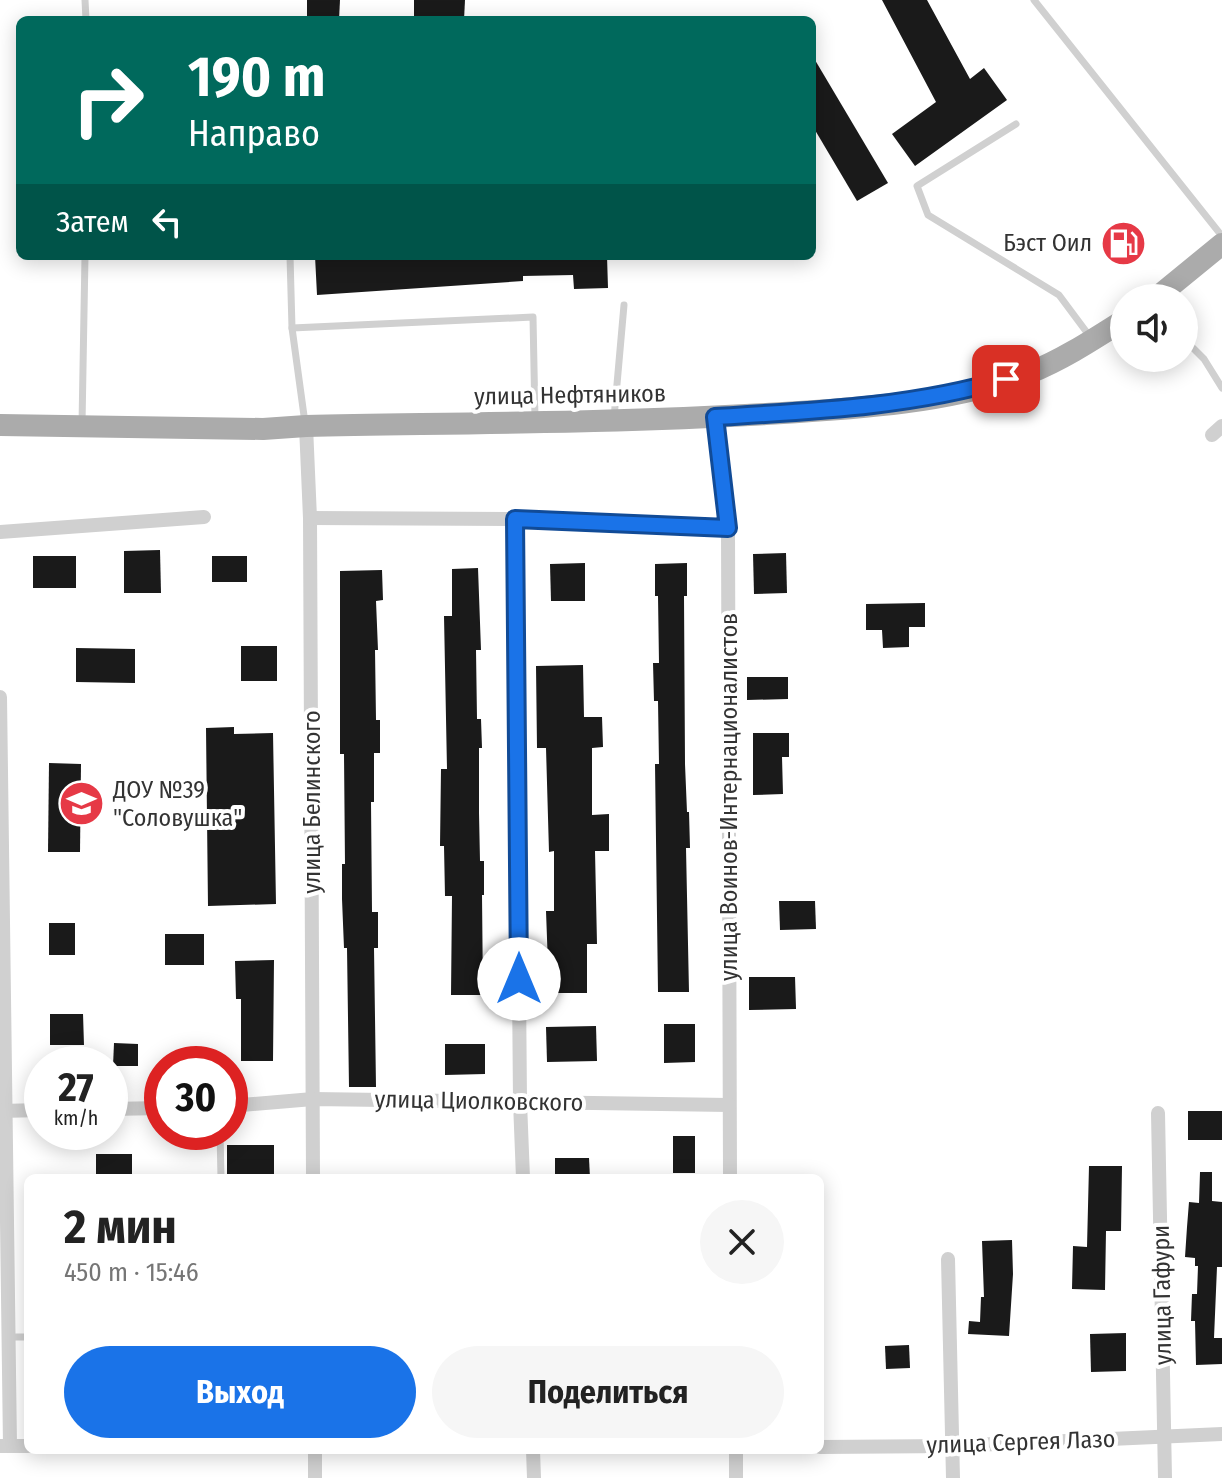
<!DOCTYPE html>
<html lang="ru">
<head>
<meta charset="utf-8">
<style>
  :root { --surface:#fff; --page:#f6f6f6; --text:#222; --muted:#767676; --accent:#1a73e8 }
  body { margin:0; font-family:"Fira Sans Condensed",sans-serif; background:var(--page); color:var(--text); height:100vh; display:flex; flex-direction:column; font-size:30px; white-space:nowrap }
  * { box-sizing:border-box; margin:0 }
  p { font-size:26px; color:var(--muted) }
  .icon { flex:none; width:44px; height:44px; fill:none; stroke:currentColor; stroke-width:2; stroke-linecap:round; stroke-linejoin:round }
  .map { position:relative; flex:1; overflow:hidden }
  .drawer { position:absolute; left:24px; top:1174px; width:800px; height:280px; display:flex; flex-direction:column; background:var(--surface); border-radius:12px; box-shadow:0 4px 20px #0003 }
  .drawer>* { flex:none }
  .banner { position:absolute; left:16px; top:16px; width:800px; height:244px; border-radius:12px; box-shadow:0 4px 20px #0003; background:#00695c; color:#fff; overflow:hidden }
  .controls { position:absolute; left:1110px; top:284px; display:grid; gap:16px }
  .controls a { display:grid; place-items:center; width:88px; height:88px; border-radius:50%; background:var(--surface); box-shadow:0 4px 20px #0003; font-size:40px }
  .speed { position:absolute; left:24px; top:1046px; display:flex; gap:16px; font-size:40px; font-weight:700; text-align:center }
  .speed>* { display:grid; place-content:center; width:104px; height:104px; border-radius:50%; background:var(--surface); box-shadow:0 4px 20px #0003; line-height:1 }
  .speed small { font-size:20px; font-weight:400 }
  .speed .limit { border:12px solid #d22; background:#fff; color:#111 }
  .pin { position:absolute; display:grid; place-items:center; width:68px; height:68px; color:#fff; margin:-34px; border-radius:16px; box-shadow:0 4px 12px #0006 }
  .me { position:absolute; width:88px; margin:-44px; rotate:0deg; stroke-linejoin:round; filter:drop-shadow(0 0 6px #0008) }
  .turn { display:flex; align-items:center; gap:28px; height:168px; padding:0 40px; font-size:36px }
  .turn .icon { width:104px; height:104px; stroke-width:2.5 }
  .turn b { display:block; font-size:56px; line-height:68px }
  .then { display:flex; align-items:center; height:76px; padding:0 40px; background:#0003; gap:16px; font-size:30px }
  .round { display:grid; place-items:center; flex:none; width:84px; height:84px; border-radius:42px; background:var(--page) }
  .summary { display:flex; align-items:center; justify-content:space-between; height:136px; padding:0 40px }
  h1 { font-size:48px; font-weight:700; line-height:60px }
  .button { display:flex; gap:16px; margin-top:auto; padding:16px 40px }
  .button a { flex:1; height:92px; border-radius:48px; background:var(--accent); color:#fff; font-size:32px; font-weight:700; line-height:92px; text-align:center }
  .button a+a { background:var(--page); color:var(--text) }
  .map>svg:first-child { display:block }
  .building { fill:#1a1a1a }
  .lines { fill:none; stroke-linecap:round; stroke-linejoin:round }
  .lane { stroke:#d0d0d0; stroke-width:7 }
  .street { stroke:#d0d0d0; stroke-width:14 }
  .primary { stroke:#ababab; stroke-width:22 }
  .route-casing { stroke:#114b97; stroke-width:20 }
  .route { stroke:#1a73e8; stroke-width:14 }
  .labels { text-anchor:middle; stroke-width:8; stroke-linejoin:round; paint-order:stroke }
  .poi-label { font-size:24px; fill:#333; stroke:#fff; text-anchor:end }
  .street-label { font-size:24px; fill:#333; stroke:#fff }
</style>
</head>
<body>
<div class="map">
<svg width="1222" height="1478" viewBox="0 0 1222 1478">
  <rect width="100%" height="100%" fill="#fff"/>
  <g class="building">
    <path d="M307,0h33l-1,20h-32z"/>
    <path d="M414,0h51l-1,20h-50z"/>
    <path d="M882,0h45l43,79 14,-11 23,32 -92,66 -23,-32 44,-32z"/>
    <path d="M812,55l76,128 -31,18 -45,-76z"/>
    <path d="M315,256h292l1,32 -34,1 -1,-14 -50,1v5l-206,14z"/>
    <path d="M160,550l1,43h-37v-42z"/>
    <path d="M786,553l1,40 -33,1 -1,-40z"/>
    <rect x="33" y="556" width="43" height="32"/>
    <rect x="212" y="556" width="35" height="26"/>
    <path d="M585,563v38h-34l-1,-37z"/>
    <path d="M687,563v33h-3l1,168 2,48h2l1,36h-4l3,144h-31l-3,-228h4l-1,-63h-4l-1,-38h6l-1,-67h-3v-32z"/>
    <path d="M478,568l3,82h-5l1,69h4l1,29h-3v65l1,48h4v34h-2l1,100h-32l1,-99h-7l-1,-50h-4l1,-77h6l-3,-153h8v-47z"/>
    <path d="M382,570l1,30 -7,1 2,49h-3l1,70h4v33h-6v49h-3l1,110h6v36h-4l2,139h-27l-2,-139h-3l-2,-49v-35h3l-1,-110h-4v-183z"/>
    <path d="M925,603v24h-16v20l-26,1 -1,-18h-16v-26z"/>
    <rect x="241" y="646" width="36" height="35"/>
    <path d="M76,648l59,1v34l-59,-1z"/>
    <path d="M583,665l1,52h18l1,30 -11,1v67l17,-1v37h-14l2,93h-10v49h-38l-3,-82h8v-60l-5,1 -3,-104h-9l-1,-82z"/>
    <path d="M747,677h41v22l-41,1z"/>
    <path d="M234,727v7l39,-1 3,171 -68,2 -2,-178z"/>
    <path d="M753,733h36v24h-7l1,37 -30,1z"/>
    <path d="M49,763l32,1 -1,88h-32z"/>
    <path d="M779,901h36l1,28 -36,1z"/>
    <rect x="49" y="923" width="26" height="32"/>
    <rect x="165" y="934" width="39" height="31"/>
    <path d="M274,960l-1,101h-32v-62h-5l-1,-38z"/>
    <path d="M749,977h46l1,32 -47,1z"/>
    <path d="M50,1014h33l1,31h-34z"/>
    <path d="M664,1024h31v38l-31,1z"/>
    <path d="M596,1026l1,35 -50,1 -1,-35z"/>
    <path d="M114,1043l24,1v22h-25z"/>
    <path d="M445,1044h40v30l-40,1z"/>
    <rect x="1188" y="1111" width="34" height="29"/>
    <rect x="673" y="1136" width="22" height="37"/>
    <rect x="227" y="1145" width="47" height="33"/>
    <rect x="96" y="1154" width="36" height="24"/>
    <path d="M555,1158h34l1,20h-35z"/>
    <path d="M1089,1166h33l-1,65h-15l-1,59 -33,-1 1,-43 14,1z"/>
    <path d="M1200,1172h12v29l10,1v65h-5l-3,71h8v26l-26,1 -1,-44h-4l1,-27h5l1,-28h-3v-8l-10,-1 2,-30 2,-25 10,1z"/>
    <path d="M1012,1240l1,34 -4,62 -41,-2 1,-13 11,1 1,-25h3l-2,-56z"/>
    <path d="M1126,1333v38l-35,1 -1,-38z"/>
    <path d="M909,1345l1,23 -24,1 -1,-23z"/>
  </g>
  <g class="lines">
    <g class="lane">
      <path d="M85,0l1,20"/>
      <path d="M1034,0l188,236"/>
      <path d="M1016,124l-99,62 11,29 131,80 32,43"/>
      <path d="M290,256l2,72 13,95"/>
      <path d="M292,328l241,-11 2,101"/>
      <path d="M1184,339l20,20 18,29"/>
      <path d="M614,418l10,-113"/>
      <path d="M82,424l3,-168"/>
      <path d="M220,1132l1,46"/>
      <path d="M8,1337h20"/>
    </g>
    <g class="street">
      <path d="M715,417l13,111 2,650"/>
      <path d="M306,426l4,92 3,660"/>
      <path d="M1212,435l10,-9"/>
      <path d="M310,518l205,1 213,9"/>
      <path d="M515,519l5,583 3,76"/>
      <path d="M0,532l204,-15"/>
      <path d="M0,697l10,749"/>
      <path d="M230,1106l83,-7 416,6"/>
      <path d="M110,1109l52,-1"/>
      <path d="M0,1111l42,-1"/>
      <path d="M1158,1113l7,365"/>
      <path d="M948,1259l5,219"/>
      <path d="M0,1446h28"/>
      <path d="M820,1447l133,-1 269,-12"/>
      <path d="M315,1450v28"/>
      <path d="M533,1450l1,28"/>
      <path d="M736,1450v28"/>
    </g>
    <g class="primary">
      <path d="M1156,298l66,-54"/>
      <path d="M0,425l263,4 43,-3c153,-3 307,-3 460,-12 84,-5 184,-10 263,-41 33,-13 65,-34 95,-53"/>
    </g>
  </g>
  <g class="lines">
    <defs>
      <path id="route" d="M519,979l-4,-460 213,9 -13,-111c98,-6 196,-10 291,-38"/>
    </defs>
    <use href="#route" class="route-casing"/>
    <use href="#route" class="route"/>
  </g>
  <defs>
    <symbol id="fuel-disc" viewBox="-11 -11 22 22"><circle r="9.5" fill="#e63946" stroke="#fff"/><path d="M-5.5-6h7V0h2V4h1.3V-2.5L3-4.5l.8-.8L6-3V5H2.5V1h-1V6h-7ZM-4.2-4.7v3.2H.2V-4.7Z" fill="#fff"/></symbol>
    <symbol id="school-disc" viewBox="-11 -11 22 22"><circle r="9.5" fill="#e63946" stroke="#fff"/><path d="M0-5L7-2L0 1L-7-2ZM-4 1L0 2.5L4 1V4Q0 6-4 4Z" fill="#fff"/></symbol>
  </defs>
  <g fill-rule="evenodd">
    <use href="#fuel-disc" x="1098" y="218" width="51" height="51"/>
    <use href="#school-disc" x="56" y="778" width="51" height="51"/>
  </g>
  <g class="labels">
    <g class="poi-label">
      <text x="1092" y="251">Бэст Оил</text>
      <text x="113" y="798" text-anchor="start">ДОУ №39<tspan x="113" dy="28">"Соловушка"</tspan></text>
    </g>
    <g class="street-label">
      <text transform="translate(570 395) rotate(-1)" y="8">улица Нефтяников</text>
      <text transform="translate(729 797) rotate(-90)" y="8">улица Воинов-Интернационалистов</text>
      <text transform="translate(312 802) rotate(-90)" y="8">улица Белинского</text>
      <text transform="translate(479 1101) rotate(1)" y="8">улица Циолковского</text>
      <text transform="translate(1162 1295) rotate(-91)" y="8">улица Гафури</text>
      <text transform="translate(1021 1442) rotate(-2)" y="8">улица Сергея Лазо</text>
    </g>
  </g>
</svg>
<div class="controls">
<a><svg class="icon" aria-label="sound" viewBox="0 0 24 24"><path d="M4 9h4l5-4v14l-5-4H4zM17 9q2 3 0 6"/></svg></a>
</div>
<div class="speed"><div>27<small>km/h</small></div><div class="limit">30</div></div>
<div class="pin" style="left:1006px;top:379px;background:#d93025"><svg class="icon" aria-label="arrive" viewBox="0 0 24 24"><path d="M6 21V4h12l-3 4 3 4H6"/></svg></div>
<svg class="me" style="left:519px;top:979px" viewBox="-20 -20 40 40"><circle r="19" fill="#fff"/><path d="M0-13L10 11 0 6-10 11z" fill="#1a73e8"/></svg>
<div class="banner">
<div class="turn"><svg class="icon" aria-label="right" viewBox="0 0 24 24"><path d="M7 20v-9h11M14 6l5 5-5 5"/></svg><div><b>190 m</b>Направо</div></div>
<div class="then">Затем<svg class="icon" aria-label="left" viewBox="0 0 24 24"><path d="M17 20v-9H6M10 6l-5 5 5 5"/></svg></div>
</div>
<section class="drawer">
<div class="summary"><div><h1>2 мин</h1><p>450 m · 15:46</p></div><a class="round"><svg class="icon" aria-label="close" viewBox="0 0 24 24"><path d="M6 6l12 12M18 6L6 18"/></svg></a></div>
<div class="button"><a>Выход</a><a>Поделиться</a></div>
</section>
</div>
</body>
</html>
